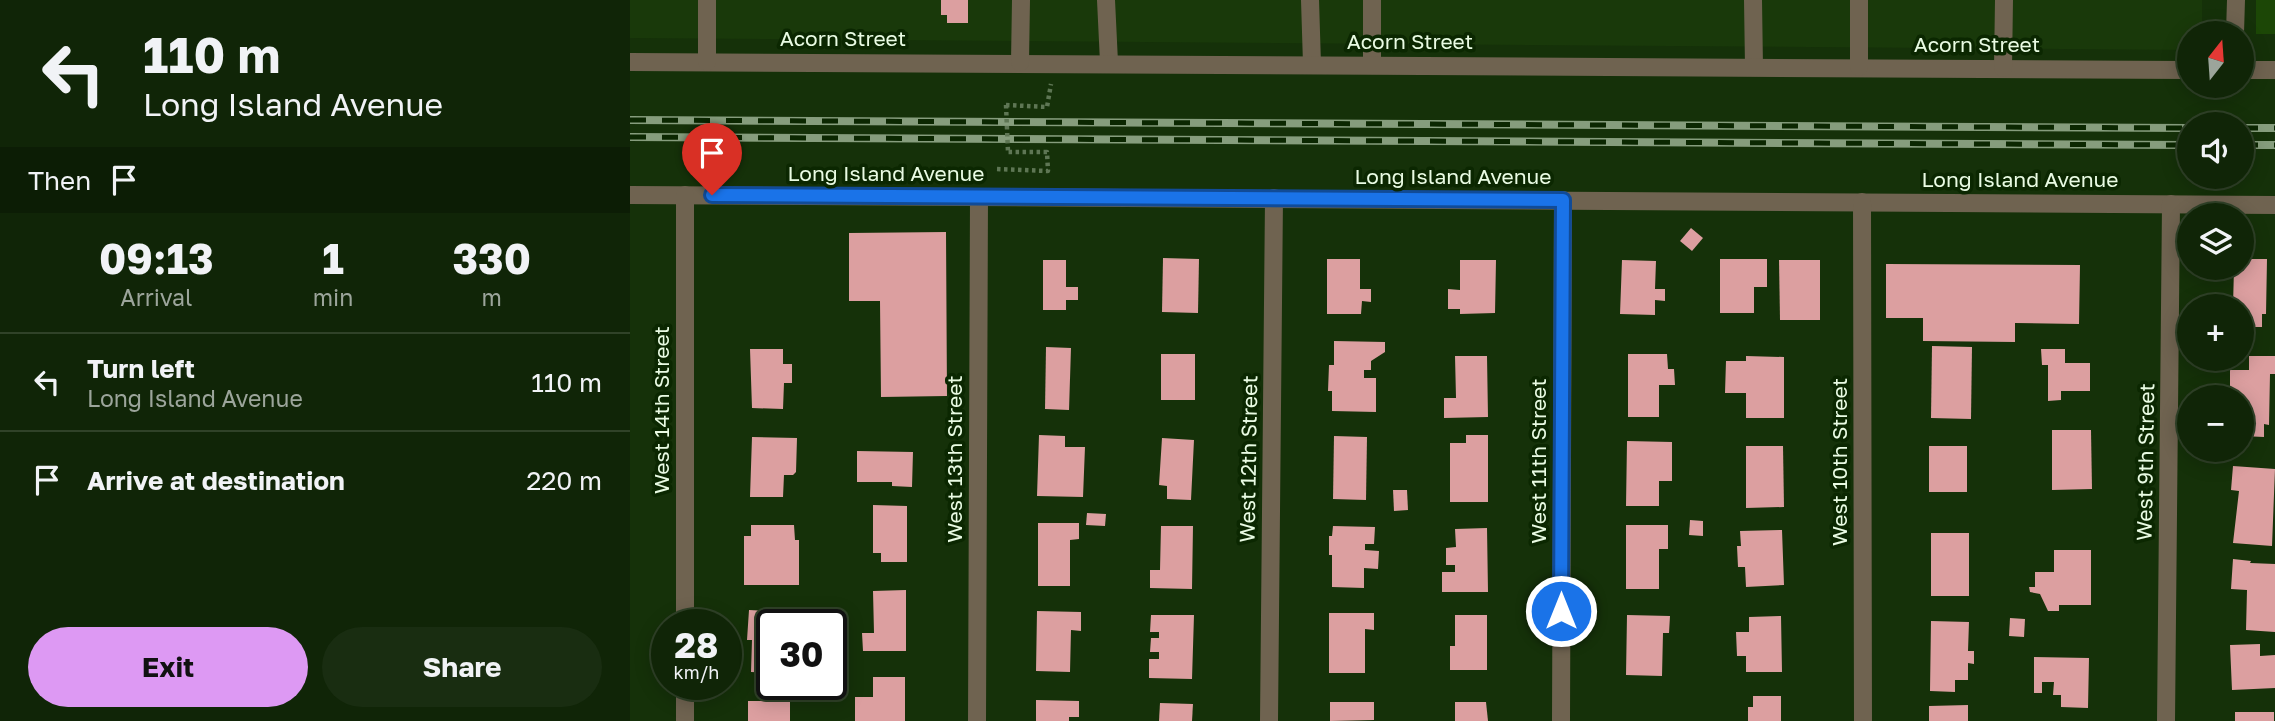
<!DOCTYPE html>
<html lang="en">
<head>
<meta charset="utf-8">
<style>
  :root { --surface:#102507; --page:#192d11; --text:#f1f3f6; --muted:#9ca59b; --line:#304228; --accent:#dd99f3 }
  body { margin:0; font-family:"Golos Text",sans-serif; background:var(--page); color:var(--text); height:100vh; display:flex; flex-direction:column; font-size:26px; white-space:nowrap }
  * { box-sizing:border-box; margin:0 }
  p { font-size:23px; color:var(--muted) }
  .icon { flex:none; width:38px; height:38px; fill:none; stroke:currentColor; stroke-width:2; stroke-linecap:round; stroke-linejoin:round }
  .map { position:relative; flex:1; overflow:hidden }
  .drawer { display:flex; flex-direction:column; background:var(--surface); width:630px }
  .drawer>* { flex:none }
  .guide { background:#102507; color:var(--text); overflow:hidden }
  .needle { width:46px; rotate:17deg }
  .controls { position:absolute; left:1547px; top:21px; display:grid; gap:14px }
  .controls a { display:grid; place-items:center; width:77px; height:77px; border-radius:50%; background:var(--surface); box-shadow:0 4px 18px #0003,0 0 0 2px var(--line); font-size:35px }
  .speed { position:absolute; left:21px; top:609px; display:flex; gap:14px; font-size:35px; font-weight:700; text-align:center }
  .speed>* { display:grid; place-content:center; width:91px; height:91px; border-radius:50%; background:var(--surface); box-shadow:0 4px 18px #0003,0 0 0 2px var(--line); line-height:1 }
  .speed small { font-size:18px; font-weight:400 }
  .speed .limit { border:4px solid #111; border-radius:10px; background:#fff; color:#111 }
  .pin { position:absolute; display:grid; place-items:center; width:60px; height:60px; color:#fff; margin:-72px -30px; border-radius:50% 50% 50% 0; rotate:-45deg; box-shadow:0 0 7px #0007 }
  .pin .icon { rotate:45deg }
  .me { position:absolute; width:77px; margin:-38px; rotate:0deg; stroke-linejoin:round; filter:drop-shadow(0 0 5px #0008) }
  .turn { display:flex; align-items:center; gap:24px; height:147px; padding:0 28px; font-size:32px }
  .turn .icon { width:91px; height:91px; stroke-width:2.5 }
  .turn b { display:block; font-size:49px; line-height:60px }
  .then { display:flex; align-items:center; height:66px; padding:0 28px; background:#0003; gap:14px; font-size:26px }
  .eta { display:flex; justify-content:space-evenly; align-items:center; height:119px; text-align:center }
  .eta b { font-size:42px; font-weight:700; line-height:49px }
  .primary-button { display:flex; gap:14px; margin-top:auto; padding:14px 28px }
  .primary-button a { flex:1; height:80px; border-radius:42px; background:var(--accent); color:#111; font-size:28px; font-weight:700; line-height:80px; text-align:center }
  .primary-button a+a { background:var(--page); color:var(--text) }
  ul { padding:0; list-style:none }
  li { display:flex; align-items:center; gap:21px; height:98px; padding:0 28px; border-top:2px solid var(--line) }
  li div { flex:1 }
  li b { display:block; font-size:26px }
  li em { font-style:normal }
  main { display:flex; flex:1; min-height:0 }
  .map>svg:first-child { display:block }
  .built { fill:#19390a }
  .green { fill:#1c4706 }
  .building { fill:#dc9fa0 }
  .lines { fill:none; stroke-linecap:round; stroke-linejoin:round }
  .path { stroke:#5e7654; stroke-width:4.5; stroke-dasharray:3.5 3.5; stroke-linecap:butt }
  .minor { stroke:#6f6350; stroke-width:18 }
  .rail-casing { stroke:#869d7d; stroke-width:8 }
  .rail { stroke:#0b2701; stroke-width:5; stroke-dasharray:16; stroke-linecap:butt }
  .path-bridge { stroke:#5e7654; stroke-width:4.5; stroke-dasharray:3.5 3.5; stroke-linecap:butt }
  .route-casing { stroke:#114b97; stroke-width:18 }
  .route { stroke:#1a73e8; stroke-width:12 }
  .labels { text-anchor:middle; stroke-width:7; stroke-linejoin:round; paint-order:stroke }
  .street-label { font-size:21px; fill:#e9fbe3; stroke:#0b2701 }
</style>
</head>
<body>
<main>
<section class="drawer">
<div class="guide">
<div class="turn"><svg class="icon" aria-label="left" viewBox="0 0 24 24"><path d="M17 20v-9H6M10 6l-5 5 5 5"/></svg><div><b>110 m</b>Long Island Avenue</div></div>
<div class="then">Then<svg class="icon" aria-label="arrive" viewBox="0 0 24 24"><path d="M6 21V4h12l-3 4 3 4H6"/></svg></div>
</div>
<div class="eta">
<div><b>09:13</b><p>Arrival</p></div>
<div><b>1</b><p>min</p></div>
<div><b>330</b><p>m</p></div>
</div>
<ul>
<li><svg class="icon" aria-label="left" viewBox="0 0 24 24"><path d="M17 20v-9H6M10 6l-5 5 5 5"/></svg><div><b>Turn left</b><p>Long Island Avenue</p></div><em>110 m</em></li>
<li><svg class="icon" aria-label="arrive" viewBox="0 0 24 24"><path d="M6 21V4h12l-3 4 3 4H6"/></svg><div><b>Arrive at destination</b></div><em>220 m</em></li>
</ul>
<div class="primary-button"><a>Exit</a><a>Share</a></div>
</section>
<div class="map">
<svg width="1645" height="721" viewBox="0 0 1645 721">
  <rect width="100%" height="100%" fill="#153109"/>
  <path class="built" d="M0,0h1572v33h-13v17l-1559,-12z"/>
  <rect class="green" x="1626" y="0" width="19" height="34"/>
  <g class="building">
    <path d="M311,0h27v23h-21v-8h-6z"/>
    <path d="M1061,228l12,10 -11,13 -12,-10z"/>
    <path d="M316,232l1,164 -66,1 -1,-96h-31v-68z"/>
    <path d="M533,258l36,1 -1,54 -36,-1z"/>
    <path d="M697,259h33v30h11v13l-9,-1 -1,13h-34z"/>
    <path d="M1090,259h47v28h-13v26h-34z"/>
    <path d="M1612,259h25l-1,55h-4v13h-20v-21h-9l1,-38h8z"/>
    <path d="M413,260h23v27h12v13h-12v10h-23z"/>
    <path d="M830,260h36l-1,53 -35,1v-5h-12v-20l12,1z"/>
    <path d="M992,260l34,1 -1,28h10v12l-10,-1v15l-35,-1z"/>
    <path d="M1149,260h41v60h-40z"/>
    <path d="M1256,264l194,1 -1,59 -64,-1v19l-92,-1v-23h-37z"/>
    <path d="M704,341l51,1v10l-14,9v9h-7v8h12v34l-44,-1v-20h-4l1,-26h5z"/>
    <path d="M1302,346l40,1 -1,72 -40,-1z"/>
    <path d="M416,347l25,1 -2,62 -24,-1z"/>
    <path d="M120,349h33v15h9v19h-8l-1,26 -31,-1z"/>
    <path d="M1411,349h24v14h25v28h-29v9l-13,1v-36h-6z"/>
    <rect x="531" y="354" width="34" height="46"/>
    <path d="M998,354h39l1,15h6l1,16h-16v32h-31z"/>
    <path d="M825,356h32l1,61 -44,1v-20h12z"/>
    <path d="M1116,356l38,1v61h-38v-25h-21l1,-32h20z"/>
    <path d="M1619,356h26v18h-5l-1,51 -5,-1v13l-22,-1v-39h-12v-27h19z"/>
    <path d="M1422,430h39l1,59 -40,1z"/>
    <path d="M409,435l26,1v11h20l-2,50 -46,-1z"/>
    <path d="M836,435h22v67h-38v-59h16z"/>
    <path d="M704,436l33,1 -1,63 -33,-1z"/>
    <path d="M122,437l45,1 -1,34 -3,3h-9l-1,22h-33z"/>
    <path d="M532,438l32,2 -3,60 -24,-1v-13l-8,-1z"/>
    <path d="M997,441l45,1v39h-13v25h-33z"/>
    <path d="M1116,446h37l1,61 -38,1z"/>
    <rect x="1299" y="446" width="38" height="46"/>
    <path d="M227,451l56,1 -1,35 -20,-1v-4h-35z"/>
    <path d="M1603,466l42,3 -3,77 -39,-3 6,-52 -8,-1z"/>
    <path d="M763,490h14l1,20 -14,1z"/>
    <path d="M243,505l34,1v56h-26v-9h-8z"/>
    <path d="M457,513l19,1 -1,12 -19,-1z"/>
    <path d="M1060,520l13,1v15l-14,-1z"/>
    <path d="M408,523h41v16l-9,1v46h-32z"/>
    <path d="M121,525h43l1,15h4v45h-55v-49h7z"/>
    <path d="M996,525h42v24h-9v40h-33z"/>
    <path d="M531,526h32l-1,63 -42,-1v-18h10z"/>
    <path d="M703,526l42,1 -1,17h-9v6l14,1 -1,18 -14,-1v20l-32,-1v-32h-3v-19h3z"/>
    <path d="M857,528l1,64h-46v-20h13v-7h-9v-17l10,-1 -1,-18z"/>
    <path d="M1152,530l2,55 -38,2 -1,-20h-7l-1,-21h4l-1,-15z"/>
    <rect x="1301" y="533" width="38" height="63"/>
    <path d="M1424,550h37v55h-32v6h-11l-8,-17 -10,-2 -1,-5h6v-15h19z"/>
    <path d="M1603,559l18,2 -1,2 25,1v68l-29,-2 1,-40 -16,-1z"/>
    <path d="M276,590v61h-43l-1,-18h12l-1,-42z"/>
    <path d="M119,610l43,2 -1,13h-19v48l-21,-1 1,-32h-5z"/>
    <path d="M407,611l44,1v19l-10,-1 -1,42 -34,-1z"/>
    <path d="M699,613h45v17l-9,-1v44h-36z"/>
    <path d="M521,615h43l-2,64 -43,-1v-19h10v-7h-9l1,-14h8v-6h-9z"/>
    <path d="M825,615h32v55h-37v-24h5z"/>
    <path d="M997,615l43,1 -1,17h-6l-1,43 -36,-1z"/>
    <path d="M1151,616l1,56h-36v-16h-9l-1,-24h13v-15z"/>
    <path d="M1380,618l15,1 -1,18 -15,-1z"/>
    <path d="M1301,621l38,1 -1,29h6v13l-6,-1v17h-13v12l-25,-1z"/>
    <path d="M1630,644v12l15,-1v33l-43,2 -2,-45z"/>
    <path d="M1404,657l55,1 -1,50 -27,-1v-12h-8l1,-13h-12v11h-8z"/>
    <path d="M243,677h32v44h-50v-24h18z"/>
    <path d="M1123,696h28v25h-33v-14h5z"/>
    <path d="M406,700l43,1v16h-10v4h-33z"/>
    <rect x="118" y="701" width="42" height="20"/>
    <path d="M700,702h44v18l-44,1z"/>
    <path d="M825,702h31l2,19h-33z"/>
    <path d="M530,703l33,1 -1,17h-33z"/>
    <path d="M1338,705v16h-39v-15z"/>
    <rect x="1605" y="712" width="39" height="9"/>
  </g>
  <g class="lines">
    <g class="path">
      <path d="M376,105l41,2 4,-23"/>
      <path d="M367,169l51,2 -1,-19h-39"/>
    </g>
    <g class="minor">
      <path d="M476,0l3,62"/>
      <path d="M680,0l2,64"/>
      <path d="M742,0v64"/>
      <path d="M1123,0l1,67"/>
      <path d="M1605,33l1,-33"/>
      <path d="M0,62l1559,8"/>
      <path d="M77,62v-62"/>
      <path d="M390,62l1,-62"/>
      <path d="M1229,67v-67"/>
      <path d="M1373,68l1,-68"/>
      <path d="M1612,70h33"/>
      <path d="M0,195l1645,10"/>
      <path d="M1232,202l1,519"/>
      <path d="M55,625v-430"/>
      <path d="M55,721v-37"/>
      <path d="M347,721l2,-524"/>
      <path d="M639,721l5,-523"/>
      <path d="M931,721l2,-521"/>
      <path d="M1536,721l5,-517"/>
    </g>
    <defs>
      <g id="rail">
        <path d="M0,120l1559,8"/>
        <path d="M1612,128h33"/>
        <path d="M0,137l1559,8"/>
        <path d="M1612,145h33"/>
      </g>
    </defs>
    <use href="#rail" class="rail-casing"/>
    <use href="#rail" class="rail"/>
    <path class="path-bridge" d="M376,105l2,47"/>
  </g>
  <g class="lines">
    <defs>
      <path id="route" d="M82,195l851,5 -2,411"/>
    </defs>
    <use href="#route" class="route-casing"/>
    <use href="#route" class="route"/>
  </g>
  <g class="labels">
    <g class="street-label">
      <text x="213" y="46">Acorn Street</text>
      <text x="780" y="49">Acorn Street</text>
      <text x="1347" y="52">Acorn Street</text>
      <text x="256" y="181">Long Island Avenue</text>
      <text x="823" y="184">Long Island Avenue</text>
      <text x="1390" y="187">Long Island Avenue</text>
      <text transform="translate(32 410) rotate(-90)" y="7">West 14th Street</text>
      <text transform="translate(325 459) rotate(-90)" y="7">West 13th Street</text>
      <text transform="translate(619 459) rotate(-89)" y="7">West 12th Street</text>
      <text transform="translate(909 461) rotate(-90)" y="7">West 11th Street</text>
      <text transform="translate(1210 462) rotate(-90)" y="7">West 10th Street</text>
      <text transform="translate(1516 462) rotate(-89)" y="7">West 9th Street</text>
    </g>
  </g>
</svg>
<div class="controls">
<a><svg class="needle" viewBox="-14 -14 28 28"><path d="M0-13l5 13h-10z" fill="#e53935"/><path d="M0 13l5-13h-10z" fill="#9ca59b"/></svg></a>
<a><svg class="icon" aria-label="sound" viewBox="0 0 24 24"><path d="M4 9h4l5-4v14l-5-4H4zM17 9q2 3 0 6"/></svg></a>
<a><svg class="icon" aria-label="layers" viewBox="0 0 24 24"><path d="M12 4l9 5-9 5-9-5zM3 14l9 5 9-5"/></svg></a>
<a>+</a>
<a>−</a>
</div>
<div class="speed"><div>28<small>km/h</small></div><div class="limit">30</div></div>
<div class="pin" style="left:82px;top:195px;background:#d93025"><svg class="icon" aria-label="arrive" viewBox="0 0 24 24"><path d="M6 21V4h12l-3 4 3 4H6"/></svg></div>
<svg class="me" style="left:931px;top:611px" viewBox="-20 -20 40 40"><circle r="17" fill="#1a73e8" stroke="#fff" stroke-width="3"/><path d="M0-11L8 9 0 5-8 9z" fill="#fff"/></svg>
</div>
</main>
</body>
</html>
